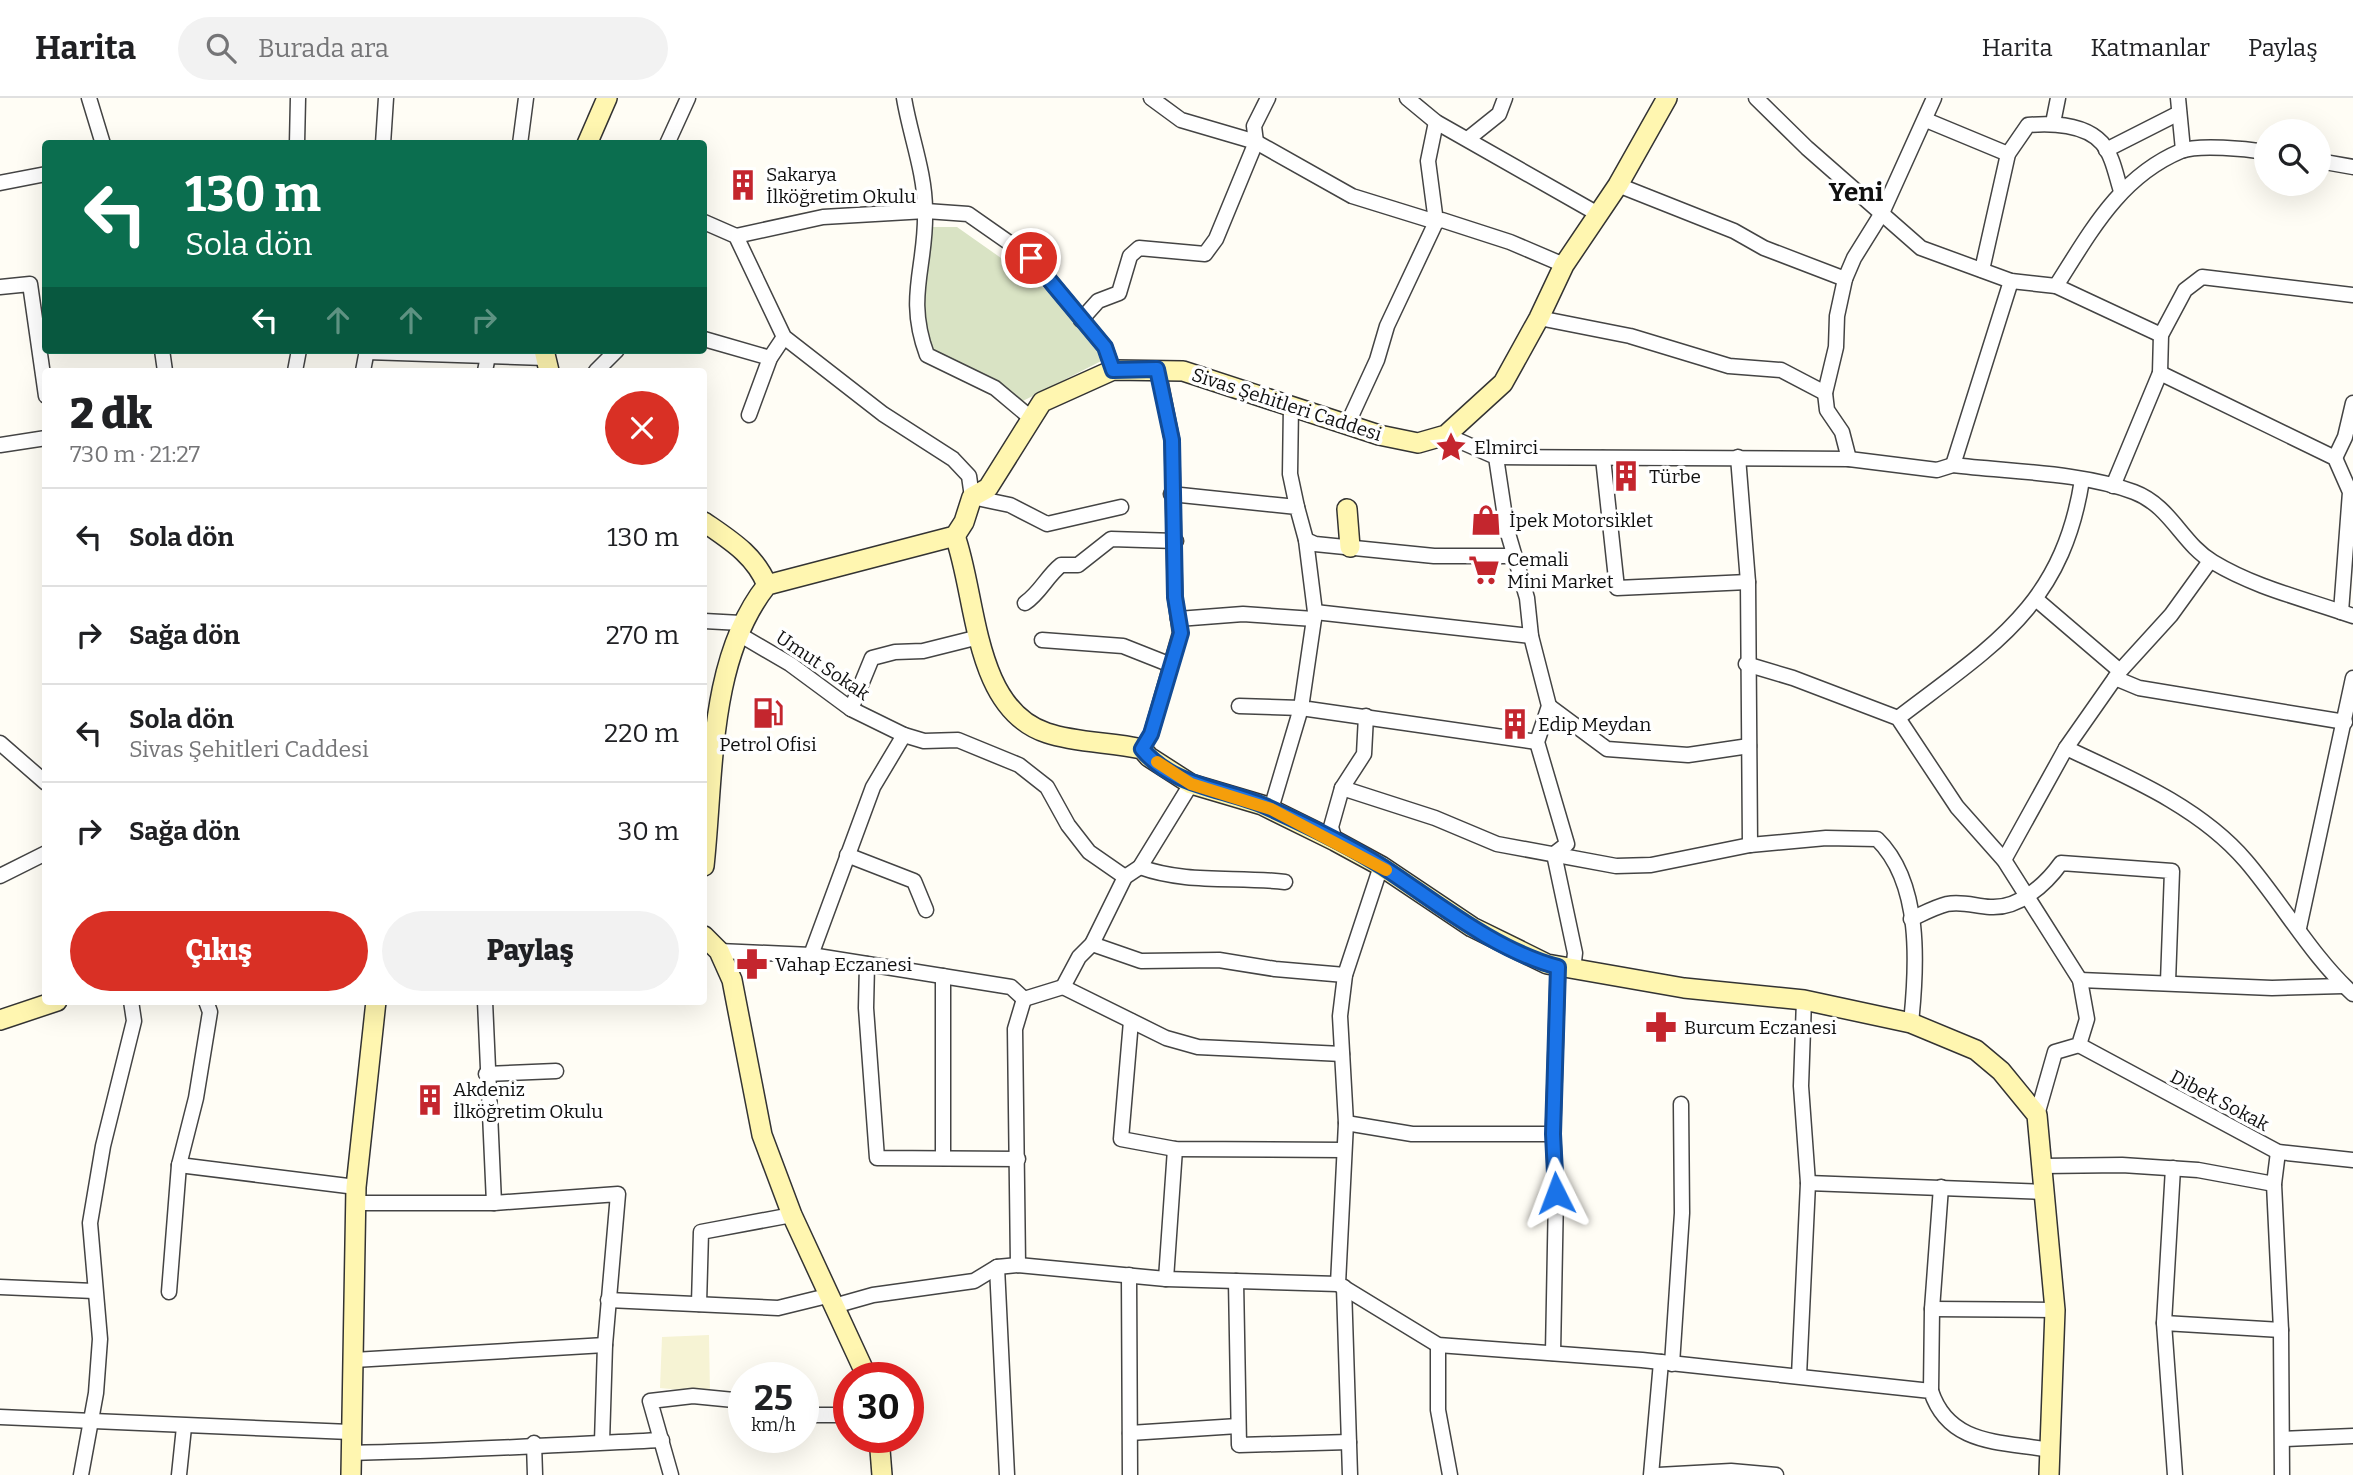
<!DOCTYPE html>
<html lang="tr">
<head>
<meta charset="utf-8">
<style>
  :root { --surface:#fff; --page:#f2f2f2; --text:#202124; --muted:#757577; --line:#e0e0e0; --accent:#d93025 }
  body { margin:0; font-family:Bitter,serif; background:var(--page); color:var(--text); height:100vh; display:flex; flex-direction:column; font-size:26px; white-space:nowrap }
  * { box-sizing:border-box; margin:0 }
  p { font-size:23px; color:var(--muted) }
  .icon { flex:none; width:38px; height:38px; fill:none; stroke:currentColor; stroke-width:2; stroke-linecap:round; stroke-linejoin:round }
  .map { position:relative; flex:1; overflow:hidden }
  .side { position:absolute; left:42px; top:270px; width:665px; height:637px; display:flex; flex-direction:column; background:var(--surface); border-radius:7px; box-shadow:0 7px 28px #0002 }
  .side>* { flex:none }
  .banner { position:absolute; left:42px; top:42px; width:665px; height:214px; border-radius:7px; box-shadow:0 7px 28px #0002; background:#0b6e4f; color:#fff; overflow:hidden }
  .controls { position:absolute; left:2254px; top:21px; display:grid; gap:14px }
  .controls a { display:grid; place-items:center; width:77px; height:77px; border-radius:50%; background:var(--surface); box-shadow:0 7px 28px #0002; font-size:35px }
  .speed { position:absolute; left:728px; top:1264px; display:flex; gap:14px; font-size:35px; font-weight:700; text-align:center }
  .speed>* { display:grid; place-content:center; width:91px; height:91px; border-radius:50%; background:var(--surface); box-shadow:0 7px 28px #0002; line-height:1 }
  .speed small { font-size:18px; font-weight:400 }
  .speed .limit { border:10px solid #d22; background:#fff; color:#111 }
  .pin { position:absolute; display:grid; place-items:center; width:60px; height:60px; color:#fff; margin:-30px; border:4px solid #fff; border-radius:50%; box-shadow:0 2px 7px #0007 }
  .me { position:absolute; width:77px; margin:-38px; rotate:357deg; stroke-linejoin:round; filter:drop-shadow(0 0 5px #0008) }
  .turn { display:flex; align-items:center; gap:24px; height:147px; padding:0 28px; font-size:32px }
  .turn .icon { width:91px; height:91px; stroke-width:2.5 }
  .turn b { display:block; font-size:49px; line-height:60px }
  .lanes { display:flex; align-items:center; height:66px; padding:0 28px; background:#0003; justify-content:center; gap:35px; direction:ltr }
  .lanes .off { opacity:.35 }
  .round { display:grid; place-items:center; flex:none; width:74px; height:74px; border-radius:37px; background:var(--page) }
  .headline { display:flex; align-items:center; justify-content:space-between; height:119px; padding:0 28px }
  h1 { font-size:42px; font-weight:800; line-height:52px }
  .button { display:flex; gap:14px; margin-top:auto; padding:14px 28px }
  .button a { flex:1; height:80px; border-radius:42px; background:var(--accent); color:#fff; font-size:28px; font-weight:800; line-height:80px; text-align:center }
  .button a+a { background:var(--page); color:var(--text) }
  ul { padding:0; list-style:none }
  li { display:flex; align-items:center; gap:21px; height:98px; padding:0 28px; border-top:2px solid var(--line) }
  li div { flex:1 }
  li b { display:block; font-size:26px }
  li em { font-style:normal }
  header { display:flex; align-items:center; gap:42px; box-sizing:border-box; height:98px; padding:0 35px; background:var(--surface); border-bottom:2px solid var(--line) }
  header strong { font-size:33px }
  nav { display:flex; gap:38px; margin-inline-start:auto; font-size:24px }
  .search { width:490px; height:63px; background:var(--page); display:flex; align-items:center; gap:18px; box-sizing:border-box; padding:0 24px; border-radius:38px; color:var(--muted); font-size:26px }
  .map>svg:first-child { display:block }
  .farmland { fill:#f6f3d4 }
  .cemetery { fill:#d9e3c4 }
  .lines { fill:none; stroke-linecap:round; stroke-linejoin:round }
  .street-casing { stroke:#444; stroke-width:17 }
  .secondary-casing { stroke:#333; stroke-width:22 }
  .street { stroke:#fff; stroke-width:14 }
  .secondary { stroke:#fff6b0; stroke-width:19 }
  .route-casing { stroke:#114b97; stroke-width:18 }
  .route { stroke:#1a73e8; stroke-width:12 }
  .slow { stroke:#f59e0b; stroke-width:12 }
  .labels { text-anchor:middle; stroke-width:7; stroke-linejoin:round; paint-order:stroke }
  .poi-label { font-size:19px; fill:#111; stroke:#fff; text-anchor:start }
  .street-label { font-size:19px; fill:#111; stroke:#fff }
  .district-label { font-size:26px; font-weight:bold; fill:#111; stroke:#fff }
</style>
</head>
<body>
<header>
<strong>Harita</strong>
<div class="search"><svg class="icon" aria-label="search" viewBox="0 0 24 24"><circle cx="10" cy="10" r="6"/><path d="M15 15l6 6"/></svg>Burada ara</div>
<nav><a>Harita</a><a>Katmanlar</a><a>Paylaş</a></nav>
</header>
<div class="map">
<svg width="2353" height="1377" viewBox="0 0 2353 1377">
  <rect width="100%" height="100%" fill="#fffdf5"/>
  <path class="farmland" d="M709,1237l1,58 -50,-5 2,-51z"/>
  <path class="cemetery" d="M926,129h31l88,62 36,31 28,37 -100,51 -19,-23 -56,-34 -7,-13 -4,-29z"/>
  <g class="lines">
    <defs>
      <g id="street">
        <path d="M89,0l14,46"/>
        <path d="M904,0c6,37 21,74 21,112 2,56 -20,86 2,145l68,33 37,31"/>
        <path d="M1151,0l30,22 75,22 96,54 84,26 6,-2 68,22 54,23"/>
        <path d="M1407,0l29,24 162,92"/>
        <path d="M1756,0l51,50 114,100 90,33 45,5 105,49"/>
        <path d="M2178,0l5,52"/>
        <path d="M1926,22l82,34"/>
        <path d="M2053,25l5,-25"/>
        <path d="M1469,40l30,-24 6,-16"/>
        <path d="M297,46l1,-46"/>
        <path d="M383,46l3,-46"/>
        <path d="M520,46l6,-46"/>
        <path d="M667,46l21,-46"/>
        <path d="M2106,52l73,-37"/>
        <path d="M2319,63l34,6"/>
        <path d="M0,85l46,-9"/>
        <path d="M1618,87l116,46 30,17 81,31"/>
        <path d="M704,124l32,14 48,101 99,77 70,45 16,17 3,21 38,8 37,19 74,-17"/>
        <path d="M736,138l87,-19 103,-6 42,3 63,44 74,89 8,23"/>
        <path d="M1982,172l26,-116 20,-29c23,-2 57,-1 74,18 11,13 14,33 19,48"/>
        <path d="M2056,188c34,-53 63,-109 125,-135 18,-7 66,-2 85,1"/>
        <path d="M0,189l30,-3 16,112"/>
        <path d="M1539,220l91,18 99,30 52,4 44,23"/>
        <path d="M1081,222l17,-19 21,-8 11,-37 9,-8 66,6 11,-15 40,-97 -2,-16 14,-28"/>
        <path d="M704,241l66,19"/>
        <path d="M162,252l3,21"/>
        <path d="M367,254l178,6"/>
        <path d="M295,273l4,-21"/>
        <path d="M363,273l4,-21"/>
        <path d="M485,273l3,-15"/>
        <path d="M596,273l21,-21"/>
        <path d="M2160,275l175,85 15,34 -9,120"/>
        <path d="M1291,307l-1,69 7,33"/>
        <path d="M749,317l21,-57 14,-21"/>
        <path d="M1348,325l29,-63 10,-34 49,-104 -8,-61 8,-39"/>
        <path d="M1446,337l50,22 11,73 20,68 4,38 18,70 -12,36 30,102 -13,10 21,99 -2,17"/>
        <path d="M0,347l46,-7"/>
        <path d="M1496,359l353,2 88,11 16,-5c57,7 128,7 181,27 37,14 48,52 79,70 43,26 92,37 140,54"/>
        <path d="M1738,359l10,125 2,263"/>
        <path d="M1603,360l14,130 131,-6"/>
        <path d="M2335,360l10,-21 8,-34"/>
        <path d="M1849,361l-7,-27 -15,-22 -2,-17 11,-46 1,-31 8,-37 9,-21 28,-45 52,-115"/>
        <path d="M1953,367l58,-184"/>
        <path d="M2113,388l47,-113 1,-38 24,-45 17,-13 151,18"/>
        <path d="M1171,396l126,13 9,33 9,72 -14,96 236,34"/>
        <path d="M1306,442l9,4 119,12h79"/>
        <path d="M2037,502l83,71"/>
        <path d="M1025,505c15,-10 22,-27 36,-38h17l33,-26 65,2"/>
        <path d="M1315,514l216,24"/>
        <path d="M1178,521l65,-5 71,5"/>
        <path d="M704,523l37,2"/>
        <path d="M737,535l53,31 61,45 53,26 20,6 34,-1 61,25 28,22 21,38 21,27 36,25"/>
        <path d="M1042,542l81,6 48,19"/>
        <path d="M1746,566l47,14 105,40 59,89 47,53 76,120 7,39 -8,26 -24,7 -18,63"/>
        <path d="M2115,580l24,10 206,34"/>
        <path d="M1239,608l62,2 -30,101"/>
        <path d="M1549,608l58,43 81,6 61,-9"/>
        <path d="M851,611l21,-51 23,-6 28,-1 56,-14"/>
        <path d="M1898,620c94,-72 164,-111 184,-238"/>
        <path d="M0,645l46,40"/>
        <path d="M2066,650c62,29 134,59 180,113 36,42 66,96 107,133"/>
        <path d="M1142,651l9,-15 29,-101 -5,-36 -3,-157 -14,-71"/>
        <path d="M1342,690l93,30 62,26 119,22 35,-1 99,-20 76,-7 51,1c45,44 40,127 34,184"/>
        <path d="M1335,743l-4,-14 11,-39 22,-34 2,-38"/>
        <path d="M847,757l67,26 12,29"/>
        <path d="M2004,762l62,-112 54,-77 51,-56 39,-54"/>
        <path d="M1140,769c46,17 97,9 145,15"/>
        <path d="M0,778l46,-23"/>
        <path d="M1911,821c11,-5 24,-12 36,-15 15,-3 28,2 43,3 29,2 56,-23 71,-44l111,8 -4,111"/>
        <path d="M2299,830l54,-250"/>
        <path d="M1092,846l49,17 78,-1 56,9 70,6"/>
        <path d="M719,853l92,4 200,32 13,12 39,-12 103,51 32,9 144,7"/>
        <path d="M811,857l62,-168 31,-52"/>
        <path d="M867,866l-1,44 11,150 141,1"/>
        <path d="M943,878v180"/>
        <path d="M2080,882l192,8 71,-2"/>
        <path d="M1063,889l16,-30 13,-13 33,-67 15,-10 51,-83"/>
        <path d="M206,903l4,11 -14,86 -17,67 177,22"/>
        <path d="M485,903l9,202"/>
        <path d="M1131,923l-10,118 54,10 169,1"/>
        <path d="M2079,947l199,107 75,8"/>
        <path d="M486,976l70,-3"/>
        <path d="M1346,1025l66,11h141"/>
        <path d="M2278,1054l-4,32 7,146 1,145"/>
        <path d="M2042,1068l80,-1 76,5 76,14"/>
        <path d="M1808,1085l237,9"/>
        <path d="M356,1105h138l124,-9 -13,151 -3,97"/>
        <path d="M1018,1167l-3,-236 9,-30"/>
        <path d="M997,1169l10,208"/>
        <path d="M1129,1177l1,200"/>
        <path d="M1166,1181l9,-130"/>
        <path d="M1236,1183l3,164 110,-3"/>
        <path d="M1338,1186l8,-161 -6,-107 5,-41 36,-109"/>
        <path d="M0,1189l94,4"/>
        <path d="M1344,1189l6,188"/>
        <path d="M169,1194l10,-127"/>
        <path d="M608,1202l170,8 49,-12"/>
        <path d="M699,1206l2,-72 91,-17"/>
        <path d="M834,1208l39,-11 101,-14 23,-14 21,-2 148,14 172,5 100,61 204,15 289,31c18,55 70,50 119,59"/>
        <path d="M1932,1211l123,1"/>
        <path d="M2164,1225l9,-155"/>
        <path d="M1438,1247v65l12,65"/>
        <path d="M1553,1255l3,-160 -3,-59 5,-167"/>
        <path d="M354,1262l251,-15"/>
        <path d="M1672,1266l10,-151 -1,-109"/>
        <path d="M1799,1278l9,-193 -7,-97 3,-86"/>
        <path d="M1931,1293l1,-82 9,-122"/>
        <path d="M803,1317h46"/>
        <path d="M0,1319l350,15"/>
        <path d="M1130,1335l108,-7"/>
        <path d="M2283,1341l70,-3"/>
        <path d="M534,1345l1,32"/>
        <path d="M350,1355c104,-2 208,-8 312,-13"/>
        <path d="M81,1377l15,-82 4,-54 -10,-116 13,-77 31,-125 -3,-20"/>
        <path d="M179,1377l5,-48"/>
        <path d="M671,1377l-21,-74 43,-5 51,5"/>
        <path d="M1651,1377l10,-113"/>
        <path d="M1658,1377l73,-4 45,4"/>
        <path d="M2175,1377l-11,-152 117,7"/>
      </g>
      <g id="secondary">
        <path d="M587,46l20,-46"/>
        <path d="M544,252l5,21"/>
        <path d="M1347,411l3,38"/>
        <path d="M704,424c26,18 51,33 63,63"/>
        <path d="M955,438c22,61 18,173 92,197 30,10 64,9 95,16l7,8 42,27 71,21 73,36 46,25 91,61 75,37 137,24 120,12 107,23 65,27 25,21 36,44 18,195 -6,165"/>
        <path d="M704,768c10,-92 4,-207 63,-281l188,-49 9,-14 8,-25 16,-9 54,-86 71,-32 70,1 196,64 39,8 28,-8 57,-52 36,-65 25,-53 54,-80 49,-87"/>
        <path d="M704,838l15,15 13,29 30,155 30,80 75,162"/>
        <path d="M0,922l57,-19"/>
        <path d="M879,1339l3,38"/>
        <path d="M351,1377l5,-288 20,-186"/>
      </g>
    </defs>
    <use href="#street" class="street-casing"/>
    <use href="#secondary" class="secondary-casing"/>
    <use href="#street" class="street"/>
    <use href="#secondary" class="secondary"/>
  </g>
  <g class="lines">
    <defs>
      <path id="route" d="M1031,160l74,89 8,23 44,-1 15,71 3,157 6,36 -30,101 -9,15c31,38 81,39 123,57 40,18 82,38 118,61 53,35 113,84 175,100l-5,167 3,59"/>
    </defs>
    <use href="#route" class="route-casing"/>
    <use href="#route" class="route"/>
    <path class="slow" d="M1157,664l34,22 80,25 115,61"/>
  </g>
  <defs>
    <symbol id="building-bare" viewBox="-9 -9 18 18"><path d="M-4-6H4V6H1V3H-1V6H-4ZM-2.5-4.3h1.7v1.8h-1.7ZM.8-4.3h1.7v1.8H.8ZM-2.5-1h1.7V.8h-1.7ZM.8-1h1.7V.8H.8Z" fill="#c4262e" stroke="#fff" stroke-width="2.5" paint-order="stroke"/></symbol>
    <symbol id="sight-bare" viewBox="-9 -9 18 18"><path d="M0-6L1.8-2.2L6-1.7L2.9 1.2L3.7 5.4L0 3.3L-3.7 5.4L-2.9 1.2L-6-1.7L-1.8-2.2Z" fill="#c4262e" stroke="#fff" stroke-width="2.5" paint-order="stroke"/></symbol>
    <symbol id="shop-bare" viewBox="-9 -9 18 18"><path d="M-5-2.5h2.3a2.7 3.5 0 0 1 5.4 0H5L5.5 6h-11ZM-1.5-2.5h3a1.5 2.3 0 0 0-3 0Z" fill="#c4262e" stroke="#fff" stroke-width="2.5" paint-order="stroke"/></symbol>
    <symbol id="supermarket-bare" viewBox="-9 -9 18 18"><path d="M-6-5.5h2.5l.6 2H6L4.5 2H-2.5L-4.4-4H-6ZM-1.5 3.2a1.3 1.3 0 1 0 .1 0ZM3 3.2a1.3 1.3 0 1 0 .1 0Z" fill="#c4262e" stroke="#fff" stroke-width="2.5" paint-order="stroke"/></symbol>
    <symbol id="fuel-bare" viewBox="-9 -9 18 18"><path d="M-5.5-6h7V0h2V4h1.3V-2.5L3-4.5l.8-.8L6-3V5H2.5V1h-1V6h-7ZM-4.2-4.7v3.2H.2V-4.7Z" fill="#c4262e" stroke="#fff" stroke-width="2.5" paint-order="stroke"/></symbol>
    <symbol id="pharmacy-bare" viewBox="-9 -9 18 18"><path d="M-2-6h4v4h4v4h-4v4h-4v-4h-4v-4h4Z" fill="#c4262e" stroke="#fff" stroke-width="2.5" paint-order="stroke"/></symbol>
  </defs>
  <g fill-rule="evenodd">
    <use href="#building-bare" x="721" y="65" width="44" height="44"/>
    <use href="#sight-bare" x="1429" y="327" width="44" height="44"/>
    <use href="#building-bare" x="1604" y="356" width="44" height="44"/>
    <use href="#shop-bare" x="1464" y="400" width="44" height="44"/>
    <use href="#supermarket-bare" x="1462" y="450" width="44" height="44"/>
    <use href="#fuel-bare" x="746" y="593" width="44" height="44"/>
    <use href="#building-bare" x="1493" y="604" width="44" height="44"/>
    <use href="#pharmacy-bare" x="730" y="844" width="44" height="44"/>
    <use href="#pharmacy-bare" x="1639" y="907" width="44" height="44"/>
    <use href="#building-bare" x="408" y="980" width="44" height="44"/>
  </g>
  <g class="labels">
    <g class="poi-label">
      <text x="766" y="83">Sakarya<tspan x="766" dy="22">İlköğretim Okulu</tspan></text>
      <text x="1474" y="356">Elmirci</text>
      <text x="1649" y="385">Türbe</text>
      <text x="1509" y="429">İpek Motorsiklet</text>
      <text x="1507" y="468">Cemali<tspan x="1507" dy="22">Mini Market</tspan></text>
      <text x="1538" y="633">Edip Meydan</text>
      <text x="768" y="653" text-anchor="middle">Petrol Ofisi</text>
      <text x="775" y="873">Vahap Eczanesi</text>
      <text x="1684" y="936">Burcum Eczanesi</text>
      <text x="453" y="998">Akdeniz<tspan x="453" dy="22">İlköğretim Okulu</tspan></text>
    </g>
    <g class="street-label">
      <text transform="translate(1287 306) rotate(18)" y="7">Sivas Şehitleri Caddesi</text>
      <text transform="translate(823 567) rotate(34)" y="7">Umut Sokak</text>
      <text transform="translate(2220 1002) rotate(28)" y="7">Dibek Sokak</text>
    </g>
    <g class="district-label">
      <text x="1856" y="103">Yeni</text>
    </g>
  </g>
</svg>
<div class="controls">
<a><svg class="icon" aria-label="search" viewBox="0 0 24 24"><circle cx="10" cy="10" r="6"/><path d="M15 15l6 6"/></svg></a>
</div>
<div class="speed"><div>25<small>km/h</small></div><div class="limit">30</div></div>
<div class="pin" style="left:1031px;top:160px;background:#d93025"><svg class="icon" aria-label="arrive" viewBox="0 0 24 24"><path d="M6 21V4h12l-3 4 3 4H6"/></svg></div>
<svg class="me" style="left:1556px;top:1095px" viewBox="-20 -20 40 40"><path d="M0-17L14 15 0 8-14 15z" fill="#1a73e8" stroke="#fff" stroke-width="4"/></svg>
<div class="banner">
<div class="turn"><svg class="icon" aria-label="left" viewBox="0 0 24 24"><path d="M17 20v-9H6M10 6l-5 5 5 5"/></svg><div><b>130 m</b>Sola dön</div></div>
<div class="lanes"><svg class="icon" aria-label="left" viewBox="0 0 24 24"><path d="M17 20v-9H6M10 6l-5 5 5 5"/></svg><svg class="icon off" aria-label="ahead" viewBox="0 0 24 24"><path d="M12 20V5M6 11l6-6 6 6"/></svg><svg class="icon off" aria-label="ahead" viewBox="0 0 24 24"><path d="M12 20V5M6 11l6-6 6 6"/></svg><svg class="icon off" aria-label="right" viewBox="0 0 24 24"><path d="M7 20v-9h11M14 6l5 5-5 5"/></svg></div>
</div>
<section class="side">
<div class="headline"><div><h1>2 dk</h1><p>730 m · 21:27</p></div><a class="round" style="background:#d93025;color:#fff"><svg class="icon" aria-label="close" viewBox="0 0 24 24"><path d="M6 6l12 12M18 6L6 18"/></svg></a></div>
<ul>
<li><svg class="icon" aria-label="left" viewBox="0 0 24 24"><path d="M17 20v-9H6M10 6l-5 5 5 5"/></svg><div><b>Sola dön</b></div><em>130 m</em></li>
<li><svg class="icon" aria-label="right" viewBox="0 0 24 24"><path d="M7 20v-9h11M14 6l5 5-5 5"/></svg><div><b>Sağa dön</b></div><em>270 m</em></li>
<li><svg class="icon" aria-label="left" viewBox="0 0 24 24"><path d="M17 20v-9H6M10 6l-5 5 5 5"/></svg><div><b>Sola dön</b><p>Sivas Şehitleri Caddesi</p></div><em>220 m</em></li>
<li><svg class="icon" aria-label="right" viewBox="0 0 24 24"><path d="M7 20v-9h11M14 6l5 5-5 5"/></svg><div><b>Sağa dön</b></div><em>30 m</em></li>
</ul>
<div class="button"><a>Çıkış</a><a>Paylaş</a></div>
</section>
</div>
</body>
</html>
